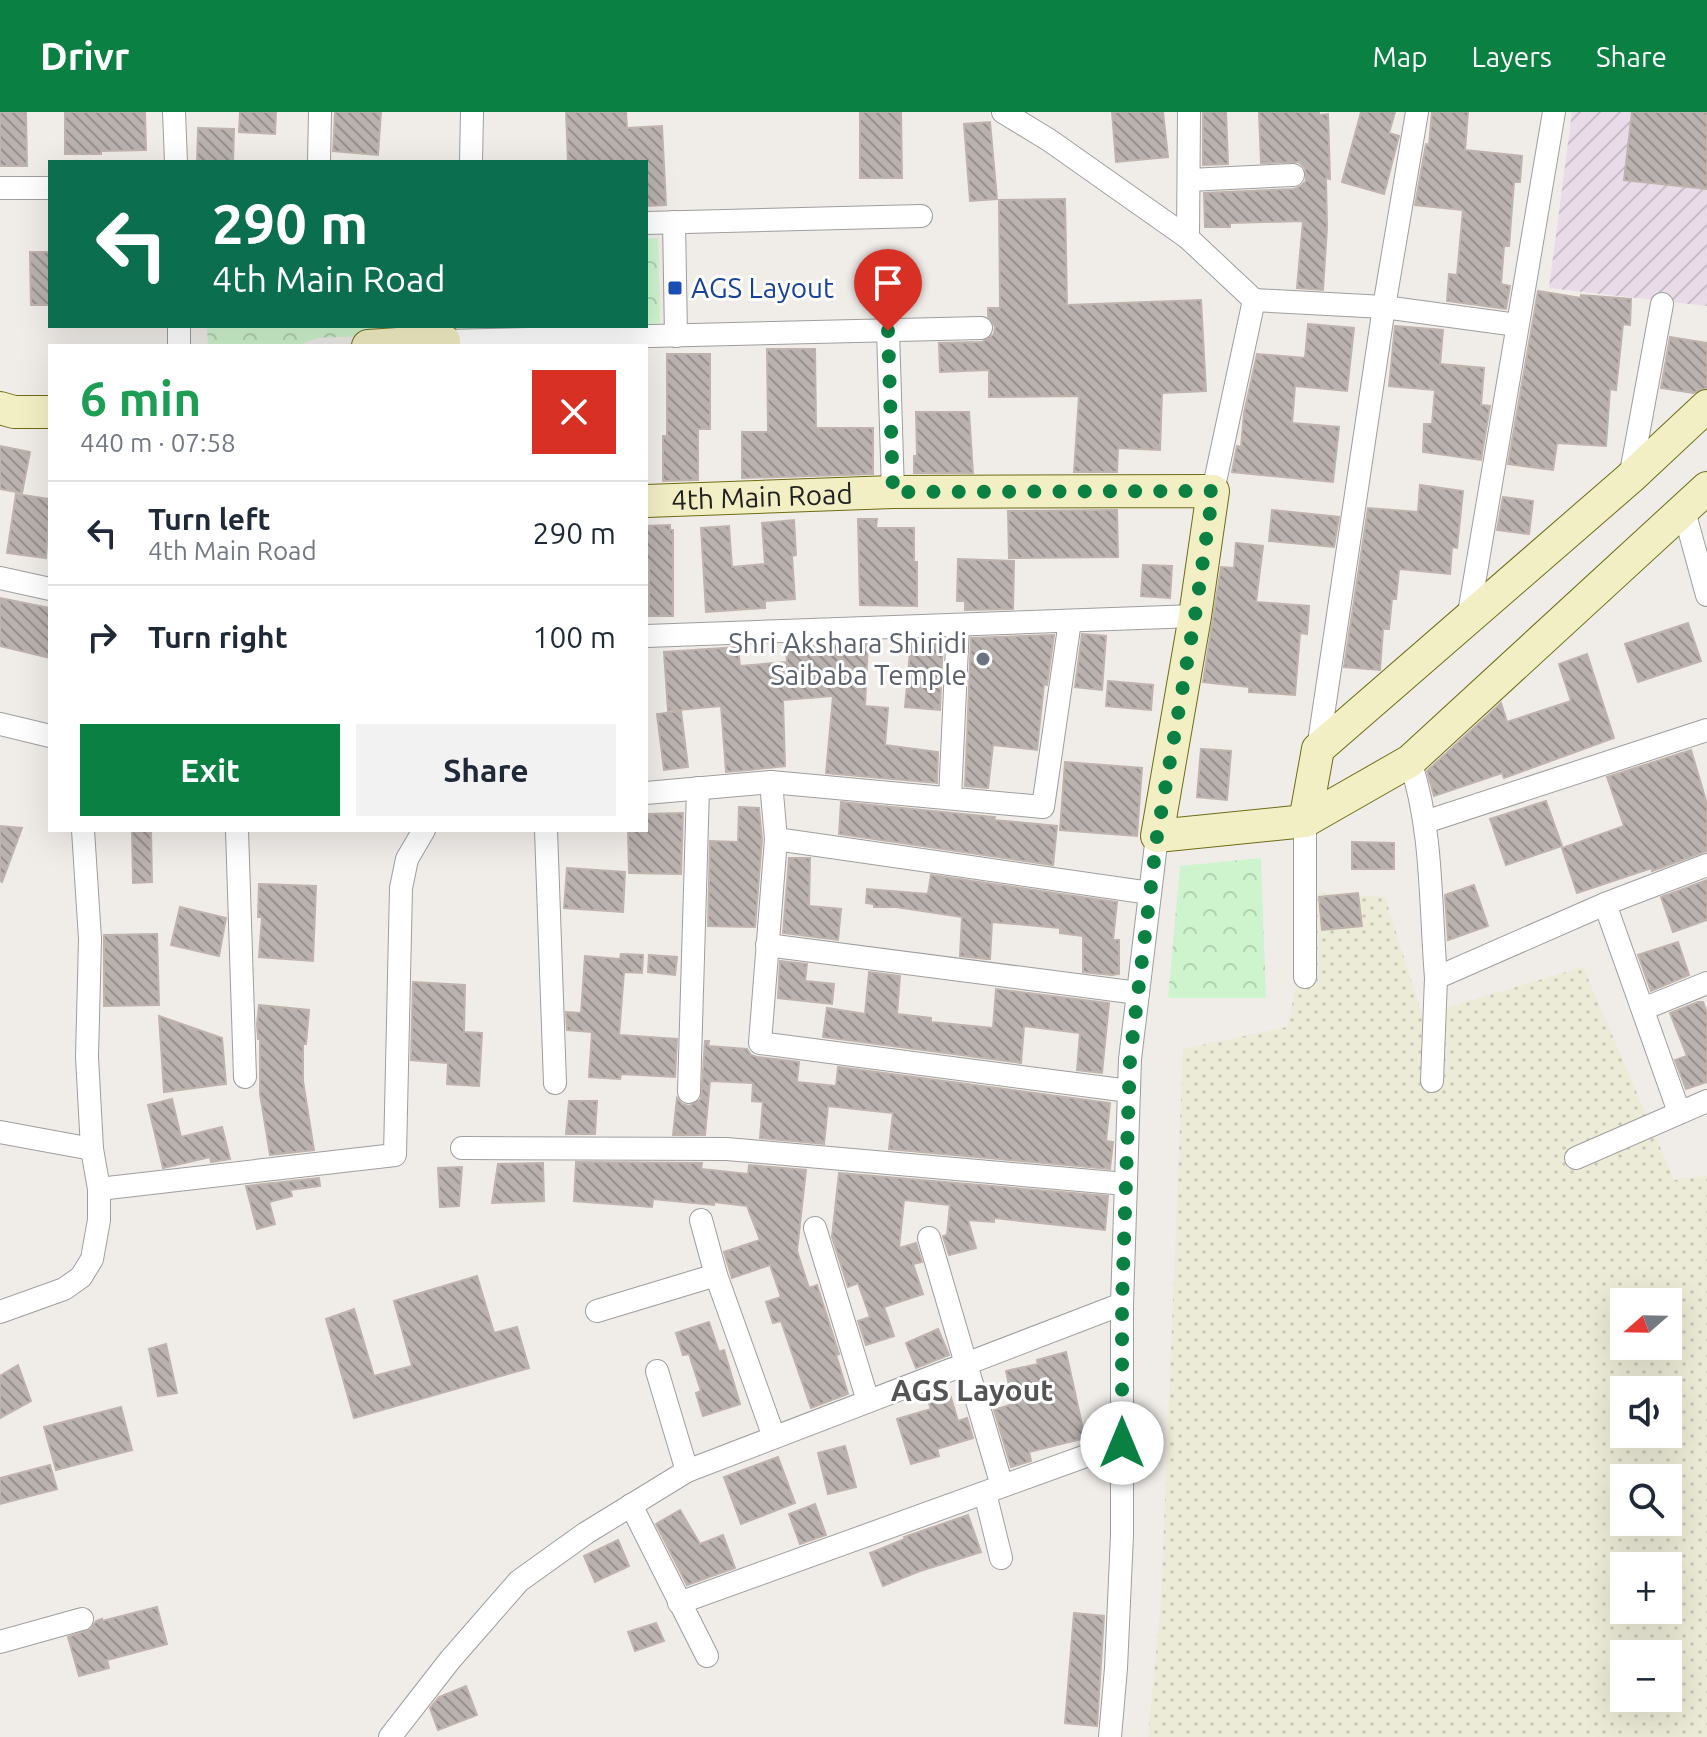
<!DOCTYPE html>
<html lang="en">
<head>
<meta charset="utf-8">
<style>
  :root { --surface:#fff; --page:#f2f2f3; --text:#1f2937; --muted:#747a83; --line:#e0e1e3; --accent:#0b8043 }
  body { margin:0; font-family:Ubuntu,sans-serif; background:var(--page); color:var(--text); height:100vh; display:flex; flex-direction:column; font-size:30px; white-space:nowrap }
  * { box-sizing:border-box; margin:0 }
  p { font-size:26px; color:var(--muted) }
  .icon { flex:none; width:44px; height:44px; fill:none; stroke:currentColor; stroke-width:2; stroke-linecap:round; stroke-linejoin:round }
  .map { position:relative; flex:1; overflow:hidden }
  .panel { position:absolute; left:48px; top:232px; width:600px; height:488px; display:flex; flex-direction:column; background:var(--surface); border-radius:0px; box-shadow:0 8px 32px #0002 }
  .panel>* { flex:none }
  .top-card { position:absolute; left:48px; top:48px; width:600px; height:168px; border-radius:0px; box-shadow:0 8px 32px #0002; background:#0b6e4f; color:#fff; overflow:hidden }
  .needle { width:52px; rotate:250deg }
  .controls { position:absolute; left:1610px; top:1176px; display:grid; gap:16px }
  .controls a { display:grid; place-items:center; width:72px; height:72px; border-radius:0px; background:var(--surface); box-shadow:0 8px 32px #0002; font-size:40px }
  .pin { position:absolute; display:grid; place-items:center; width:68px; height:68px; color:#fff; margin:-82px -34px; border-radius:50% 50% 50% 0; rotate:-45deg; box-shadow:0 0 8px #0007 }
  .pin .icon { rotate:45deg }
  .me { position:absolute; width:88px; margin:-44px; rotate:0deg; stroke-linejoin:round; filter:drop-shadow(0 0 6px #0008) }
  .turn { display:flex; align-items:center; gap:28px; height:168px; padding:0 32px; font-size:36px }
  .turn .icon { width:104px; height:104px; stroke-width:2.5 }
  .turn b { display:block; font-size:56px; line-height:68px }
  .round { display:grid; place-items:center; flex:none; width:84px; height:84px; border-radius:0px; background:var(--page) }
  .overview { display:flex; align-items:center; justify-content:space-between; height:136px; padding:0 32px }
  h1 { font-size:48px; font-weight:700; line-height:60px; color:#1e9e55 }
  .button { display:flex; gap:16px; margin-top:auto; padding:16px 32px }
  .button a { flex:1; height:92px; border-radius:0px; background:var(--accent); color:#fff; font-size:32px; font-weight:700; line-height:92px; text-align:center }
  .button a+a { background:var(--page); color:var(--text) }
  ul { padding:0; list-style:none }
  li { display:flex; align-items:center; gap:24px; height:104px; padding:0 32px; border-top:2px solid var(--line) }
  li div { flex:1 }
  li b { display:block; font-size:30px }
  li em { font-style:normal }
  header { display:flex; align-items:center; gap:48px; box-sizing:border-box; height:112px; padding:0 40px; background:var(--accent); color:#fff }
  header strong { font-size:38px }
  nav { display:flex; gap:44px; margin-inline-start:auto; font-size:28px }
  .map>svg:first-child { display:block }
  .industrial { fill:url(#industrial-furrows) }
  .farmland { fill:url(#farmland-dots); fill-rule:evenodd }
  .park { fill:url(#park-crowns) }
  .building { fill:url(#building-back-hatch); stroke:#c0b3ad; stroke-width:2 }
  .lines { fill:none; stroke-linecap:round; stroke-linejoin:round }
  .street-casing { stroke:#9e9e9e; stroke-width:24 }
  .secondary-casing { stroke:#6d6c13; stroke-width:34 }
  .street { stroke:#fff; stroke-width:22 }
  .secondary { stroke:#f3efc5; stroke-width:32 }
  .route { stroke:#0b8043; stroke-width:14; stroke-dasharray:0 25.2 }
  .transit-dot { fill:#1a4fb4; stroke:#fff; stroke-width:3 }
  .worship-dot { fill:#6b7280; stroke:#fff; stroke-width:3 }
  .labels { text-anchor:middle; stroke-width:6; stroke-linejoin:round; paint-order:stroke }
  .transit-label { font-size:28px; fill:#164399; stroke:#fff; text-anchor:start }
  .street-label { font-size:28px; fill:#212121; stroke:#fff }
  .worship-label { font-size:28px; fill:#5b616d; stroke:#fff; text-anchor:end }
  .neighbourhood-label { font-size:30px; font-weight:bold; fill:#545454; stroke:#fff }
</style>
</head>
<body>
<header>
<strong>Drivr</strong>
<nav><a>Map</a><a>Layers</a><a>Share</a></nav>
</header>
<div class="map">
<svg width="1707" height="1625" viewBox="0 0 1707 1625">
  <defs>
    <pattern id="industrial-furrows" width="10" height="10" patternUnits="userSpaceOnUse" patternTransform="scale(2)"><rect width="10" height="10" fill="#e9dce8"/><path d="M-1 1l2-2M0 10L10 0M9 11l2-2" fill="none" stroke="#c8bcc7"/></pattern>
    <pattern id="farmland-dots" width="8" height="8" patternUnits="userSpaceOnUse" patternTransform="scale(2)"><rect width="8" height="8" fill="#ecebd7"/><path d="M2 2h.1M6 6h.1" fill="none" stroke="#cac9b8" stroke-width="1.8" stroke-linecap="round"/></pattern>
    <pattern id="park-crowns" width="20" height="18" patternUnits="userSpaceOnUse" patternTransform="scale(2)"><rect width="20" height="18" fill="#cef4cd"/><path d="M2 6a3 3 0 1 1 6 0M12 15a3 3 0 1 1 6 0" fill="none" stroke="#b1d1b0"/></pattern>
    <pattern id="building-back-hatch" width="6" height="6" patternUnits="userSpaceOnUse" patternTransform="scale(2)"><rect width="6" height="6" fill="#b9b2af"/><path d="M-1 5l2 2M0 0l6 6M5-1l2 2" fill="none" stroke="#96908e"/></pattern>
  </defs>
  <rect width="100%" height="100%" fill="#f0ede9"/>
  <path class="industrial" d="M1572,0h135v194l-158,-18z"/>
  <path class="farmland" d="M1318,781l67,4 37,118 161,-48 91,213 33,-4v561h-559l13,-136 22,-552 104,-22zM1624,1190h44v44h-44zM1624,1278h44v44h-44zM1624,1366h44v44h-44zM1624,1454h44v44h-44zM1624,1542h44v44h-44z"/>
  <g class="park">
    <path d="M658,126l2,85 -14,1v-85z"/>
    <path d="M207,214h390l-281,12 -17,8h-91z"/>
    <path d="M1261,746l5,140h-98l12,-132z"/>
  </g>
  <g class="building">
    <path d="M0,0h26l1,54h-27z"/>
    <path d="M65,0h80l1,38 -45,1v3h-36z"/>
    <path d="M240,0h36l-1,22 -36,-2z"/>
    <path d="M335,0h46l-3,43 -45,-4z"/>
    <path d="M566,0h60l1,16 35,-2 4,79 -20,1v-44h-78z"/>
    <path d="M860,0h41l1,66h-42z"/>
    <path d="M1112,0h51l5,45 -52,5z"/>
    <path d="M1203,0h23l2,52 -25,1z"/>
    <path d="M1259,0h60v3l9,-1 2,65 -4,-1 1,50 -4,62 -26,-2 6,-67 -73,2v4h-25l-1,-34 90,-4 7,-3 5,-5 -1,-13 -6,-6 -38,1z"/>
    <path d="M1361,0h34l-6,21 10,3 -15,58 -42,-12z"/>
    <path d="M1432,0h36l-3,38 57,6 -2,26h-6l-5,64h-5l-3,38 9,2 -4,23 -59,-8 2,-27 8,1 6,-65 -48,-5 11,-61 3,1z"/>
    <path d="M1632,0h75v77l-83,-9z"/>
    <path d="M990,10l7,77 -27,2 -6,-77z"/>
    <path d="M198,16l36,1 -1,33h-36z"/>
    <path d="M1065,87l2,106 134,-5 5,91 -44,2 -2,57 -42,-2 -1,24h-43l5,-76 -90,1v-27l-49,2 -1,-29 43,-1 12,-8 1,-7 -7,-11v-8h12l-1,-108z"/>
    <path d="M30,140h20v53h-19z"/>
    <path d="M1538,179l43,7v-3l50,4 -1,26 -7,-1 -7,66 -6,-1 -4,57 -49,-3 -4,27 -45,-6z"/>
    <path d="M1308,212l46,4 -7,63 -52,-5 -3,37 47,4 -6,55 -101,-10 5,-26 4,1 3,-34 13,-59 48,4z"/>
    <path d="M1395,214l48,4 -3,34 44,4 -3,37 9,1 -9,54 -58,-8 1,-28h8l3,-34 -46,-4z"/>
    <path d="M1670,225l37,6v45l-14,5 -32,-5z"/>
    <path d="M767,237h48l1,79h57v46l-131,4v-46h26z"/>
    <path d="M667,242h43v75h-12v51l-35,1v-45h4z"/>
    <path d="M916,300h53l4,61h-59v-17h3z"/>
    <path d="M0,334l30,6 -8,41 -22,-4z"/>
    <path d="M1420,373l43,6 -6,57 -5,-1 -2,27 -51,-5 -3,30h-4l-3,30h-6l-3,41 -36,-3 24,-159 50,4z"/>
    <path d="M16,382l34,5 -4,59 -39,-5z"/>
    <path d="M1503,385l30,4 -4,33 -32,-4z"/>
    <path d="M1117,398l1,47 -109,1 -1,-47z"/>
    <path d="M1272,398l67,7 -5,30 -65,-6z"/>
    <path d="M858,407h19l-1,9h38v34h3v44l-57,-1z"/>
    <path d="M794,408l2,35 -4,1 3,43 -30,2v7l-59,4 -5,-84 28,-2 3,41 33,-3 -3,-41z"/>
    <path d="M670,413v5h3v86h-24v-53h-3v-37z"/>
    <path d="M1236,431l27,3 -7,56 53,4 -2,28 -7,-1 -5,62 -46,-3v-5l-46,-5 18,-115 13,1z"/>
    <path d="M958,447l56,2 -1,48 -48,1v-9h-8z"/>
    <path d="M1143,453l29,1 -2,32 -29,-2z"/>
    <path d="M0,486l50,10v50l-50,-12z"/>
    <path d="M1688,511l13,38 -63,21 -13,-38z"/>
    <path d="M1082,522l24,2 -4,54 -27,-3z"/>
    <path d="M1054,523l-7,50 -3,-1 -7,66 -44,-5 -5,43 -23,-2 6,-148z"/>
    <path d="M943,527l-3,71 -35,-3 6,-67z"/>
    <path d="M868,531l-3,63 23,2 -3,37 53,7 -1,31 -111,-10 7,-77 -50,4 2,66 -36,4 -23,2 -5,-66 -53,5 -4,-59 74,-5 2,19 47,-4 -1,-14z"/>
    <path d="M1587,542l27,84 -110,40 -2,-5 -68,23 -7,-25 74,-68 6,19 64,-21 -12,-37z"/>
    <path d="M1108,569l45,4 -2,25 -45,-4z"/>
    <path d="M681,599l7,56 -24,3 -7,-56z"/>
    <path d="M1201,637l30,2 -4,49 -30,-3z"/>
    <path d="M1691,638l16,54v47l-55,20v-3l-75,25 -15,-45 62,-22 -17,-49z"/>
    <path d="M1065,650l77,6 -5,68 -77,-6z"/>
    <path d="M1546,689l16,45 -56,19 -16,-46z"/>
    <path d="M841,690l154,15 -1,3 63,6 -4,39 -214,-31z"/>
    <path d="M739,695l20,1 3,31 -7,88 -47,-1 2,-85 28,1z"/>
    <path d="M683,701l-2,61 -52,-1 -1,-43h18v-16z"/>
    <path d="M0,714l22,2 -20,54 -2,-1z"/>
    <path d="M132,718h19l1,52 -19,1z"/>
    <path d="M1352,730l42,1v26h-42z"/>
    <path d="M789,746h21l-1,48 32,3 -3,31 -55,-7z"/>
    <path d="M567,756l58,4 -2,40 -59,-4z"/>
    <path d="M931,763l186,27 -4,38h6v34l-7,1 -29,-3v-36l-23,-3v-5l-68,-6 -2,37h-4l-26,-3 2,-39 -66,-10h-22v-3l-8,-1 1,-14 61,5z"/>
    <path d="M1707,768v40l-34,12 -12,-35z"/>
    <path d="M259,772l57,2 -3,75 -54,-4 3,-40h-4z"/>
    <path d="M1474,773l14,41 -40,14 -3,-45z"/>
    <path d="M1358,781l4,33 -40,4 -3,-33z"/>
    <path d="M180,795l46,11 -7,38 -48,-11z"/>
    <path d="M157,822l2,71 -55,1v-71z"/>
    <path d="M1678,830l11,33 -38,16 -13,-36z"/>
    <path d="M621,842l22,1 -1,18 -18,-1 -5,63 58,4 -2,38 -54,-3 -1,5 -31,-2 3,-45 -25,-2 -1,-18 15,1 4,-57 35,3z"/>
    <path d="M649,843l28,2 -2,18 -27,-3z"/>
    <path d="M780,849l27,3 -2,17 29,3 -2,20 -54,-6z"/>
    <path d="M869,860l31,4 -3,38 34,4v4l62,6 3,-39 113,14 -7,70 -25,-3 3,-37 -56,-7 -3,37 -198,-26 4,-29 38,6z"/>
    <path d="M413,870l52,3 -1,47 18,1 -3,53 -32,-2 1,-21 -37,-3z"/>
    <path d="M1698,890h5l4,11v69l-21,7 -11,-29 12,-4 -17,-43z"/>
    <path d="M259,893l50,5 -3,34h-3v37l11,69 -44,5 -10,-61v-55h-2l-1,-15z"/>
    <path d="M159,904l63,22 4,46 -62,8z"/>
    <path d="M705,929h4l-1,5 39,3 4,6 6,2 42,5 -2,20 39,4 2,-19 272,36 -4,38 7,1 -3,27 -221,-20 4,-36 -65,-7 -4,38 -64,-6 3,-36 -11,-1 1,-18 -43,-2 -5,54h-32l4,-37 5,6 7,2 12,-7z"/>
    <path d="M172,987l9,38 41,-10 8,32 -19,3 -1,-5 -47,11 -15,-63z"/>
    <path d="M569,989h28l-2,33h-29z"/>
    <path d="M576,1050l126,1 -1,6 47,5 1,-9 57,5 -9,81 12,37 8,-3 22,69 -3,1 12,39 -37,14 -30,-87 -8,2 -7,-21 15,-5 -11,-32 -38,13 -8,-26 36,-12 -13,-34 -33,-4v3l-61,-6 -1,8 -78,-6z"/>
    <path d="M543,1051l1,38 -52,2 6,-39z"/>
    <path d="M462,1055l-3,39 -19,1 -2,-39z"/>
    <path d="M839,1061l269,23 -3,34 -111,-12v4l-26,-2 8,28 -27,7 -6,-19 4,-1 3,-30 -46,-5 -5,48 17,-5 6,19 -9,2 10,30 -39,13 10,29 -28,9 -8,-24 12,-4 -12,-34 -10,4 -16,-50z"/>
    <path d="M319,1066l1,8 -30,4 2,6 -23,6 6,22 -18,5 -11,-43z"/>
    <path d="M477,1164l17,57 23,-6 12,41 -175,50 -28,-99 28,-10 20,67 38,-10 -18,-65z"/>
    <path d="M709,1210l10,30 5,-2 16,54 -37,12 -7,-23 5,-2 -12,-37 -6,1 -7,-22z"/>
    <path d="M938,1217l11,26 -33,13 -10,-25z"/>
    <path d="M166,1232l11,49 -19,3 -9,-47z"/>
    <path d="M1066,1240l19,86 -56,14 2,9 -20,6 -17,-57 19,-6 -7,-33 32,-7 -1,-4z"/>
    <path d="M18,1253l13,36 -31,17v-42z"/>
    <path d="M949,1279l9,30 9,-3 6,20 -36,11 2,7 -28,8 -14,-45 34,-10 -4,-11z"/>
    <path d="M121,1295l11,43 -76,20 -12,-43z"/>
    <path d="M845,1334l11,41 -28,7 -10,-41z"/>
    <path d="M778,1345l17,46 -54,21 -17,-47z"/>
    <path d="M50,1353l7,24 -57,15v-26z"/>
    <path d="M815,1392l11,31 -26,9 -11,-30z"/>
    <path d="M680,1398l20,34 23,-9 12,33 -48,17 -31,-61z"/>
    <path d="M968,1403l13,37 -61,19 -37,15 -13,-33 35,-14 -1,-2z"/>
    <path d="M618,1428l11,26 -34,16 -11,-26z"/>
    <path d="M157,1495l10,37 -60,16 2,8 -30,8 -11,-39 23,-8 5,-8 6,-2v2z"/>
    <path d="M1074,1501l30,3 -7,110 -32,-3z"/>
    <path d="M656,1511l8,18 -29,10 -7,-19z"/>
    <path d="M466,1574l11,29 -39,15 -8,-22 9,-11z"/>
  </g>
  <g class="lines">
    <defs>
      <g id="street">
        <path d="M174,0l2,50"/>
        <path d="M1003,0l46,28 139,98 66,62 -41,191"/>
        <path d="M319,50l1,-50"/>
        <path d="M471,50l1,-50"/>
        <path d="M1189,68l104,-5"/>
        <path d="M0,76h50"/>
        <path d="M674,110l2,114"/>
        <path d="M646,111l275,-7"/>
        <path d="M1188,126l1,-126"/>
        <path d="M1254,188l130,7 133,18"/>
        <path d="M888,219l5,161"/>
        <path d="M444,229l537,-13"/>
        <path d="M179,234v-20"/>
        <path d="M1630,366l32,-174"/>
        <path d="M1684,399l23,84"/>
        <path d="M0,466l50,11"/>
        <path d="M1468,507l86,-507"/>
        <path d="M646,524l549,-20"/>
        <path d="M0,612l50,12"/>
        <path d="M1318,637l66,-442 33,-195"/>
        <path d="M1410,649c23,69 20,144 26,217l169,-74 102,-39"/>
        <path d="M771,670l5,57 -16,204 369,48"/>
        <path d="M646,681l125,-11 272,25 27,-186"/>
        <path d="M950,686l8,-173"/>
        <path d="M1305,709v156"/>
        <path d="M1425,710l282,-92"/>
        <path d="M237,718l8,247"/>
        <path d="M546,718l9,253"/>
        <path d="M776,727l374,54"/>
        <path d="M1605,792l74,208"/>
        <path d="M767,833l371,48"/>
        <path d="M1643,897l64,-26"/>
        <path d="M1432,969l4,-103"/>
        <path d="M689,980l9,-304"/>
        <path d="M0,1020l92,17"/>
        <path d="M462,1036l265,1 399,35"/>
        <path d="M1576,1046l131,-57"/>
        <path d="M99,1077l296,-34 6,-267 6,-29 17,-29"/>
        <path d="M701,1108l15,55 58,162"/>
        <path d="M815,1116l53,173"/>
        <path d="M929,1126l73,248"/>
        <path d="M597,1199l119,-36"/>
        <path d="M0,1200l64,-23 17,-12 11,-18 7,-39v-31l-7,-40 -5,-92 3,-118 -7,-109"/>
        <path d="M657,1259l30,100"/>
        <path d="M985,1381l16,65"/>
        <path d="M631,1393l76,151"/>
        <path d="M679,1491l443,-160"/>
        <path d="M0,1530l82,-23"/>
        <path d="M390,1625l60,-77 69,-79 67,-48 101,-62 435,-167"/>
        <path d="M1110,1625l6,-69 6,-133v-231l8,-245 27,-223"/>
      </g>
      <g id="secondary">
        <path d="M368,234l76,-5v5"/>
        <path d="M0,296l14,4h36"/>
        <path id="s1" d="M646,389l247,-9 320,-1 -18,125 -38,220 148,-15 105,-60 297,-273"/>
        <path d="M1305,709l13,-72 312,-271 77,-72"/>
      </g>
    </defs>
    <use href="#street" class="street-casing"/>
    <use href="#secondary" class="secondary-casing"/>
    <use href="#street" class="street"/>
    <use href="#secondary" class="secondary"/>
  </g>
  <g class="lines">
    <path class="route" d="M888,219l5,161 320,-1 -18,125 -38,220 -27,223 -8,245v139"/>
  </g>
  <rect class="transit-dot" x="667" y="168" width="16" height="16" rx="4"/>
  <circle class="worship-dot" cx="983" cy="547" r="8"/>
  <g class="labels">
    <g class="transit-label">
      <text x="691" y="186">AGS Layout</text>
    </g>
    <g class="street-label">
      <text dy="10" stroke="none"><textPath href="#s1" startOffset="116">4th Main Road</textPath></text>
    </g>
    <g class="worship-label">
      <text x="967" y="541">Shri Akshara Shiridi<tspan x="967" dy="32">Saibaba Temple</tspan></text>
    </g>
    <g class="neighbourhood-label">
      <text x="972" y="1289">AGS Layout</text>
    </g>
  </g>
</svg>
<div class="controls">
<a><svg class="needle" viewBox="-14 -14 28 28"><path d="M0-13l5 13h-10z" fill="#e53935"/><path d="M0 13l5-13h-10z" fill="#747a83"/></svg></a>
<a><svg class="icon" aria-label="sound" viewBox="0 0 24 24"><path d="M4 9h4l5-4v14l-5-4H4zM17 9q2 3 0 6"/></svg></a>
<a><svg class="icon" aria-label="search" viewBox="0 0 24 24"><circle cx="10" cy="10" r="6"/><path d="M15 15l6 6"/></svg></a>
<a>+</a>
<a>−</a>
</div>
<div class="pin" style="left:888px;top:219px;background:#d93025"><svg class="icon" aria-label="arrive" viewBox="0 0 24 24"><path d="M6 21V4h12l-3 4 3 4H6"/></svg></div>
<svg class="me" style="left:1122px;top:1331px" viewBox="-20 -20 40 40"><circle r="19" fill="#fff"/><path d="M0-13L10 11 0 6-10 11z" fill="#0b8043"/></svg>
<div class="top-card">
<div class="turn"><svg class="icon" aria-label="left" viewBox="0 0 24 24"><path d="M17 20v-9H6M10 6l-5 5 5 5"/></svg><div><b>290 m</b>4th Main Road</div></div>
</div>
<section class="panel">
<div class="overview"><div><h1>6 min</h1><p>440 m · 07:58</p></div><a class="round" style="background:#d93025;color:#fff"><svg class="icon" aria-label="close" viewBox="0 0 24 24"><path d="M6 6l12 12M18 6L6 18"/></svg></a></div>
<ul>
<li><svg class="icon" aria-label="left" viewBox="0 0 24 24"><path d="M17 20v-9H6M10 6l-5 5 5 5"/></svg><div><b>Turn left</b><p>4th Main Road</p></div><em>290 m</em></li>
<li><svg class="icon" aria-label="right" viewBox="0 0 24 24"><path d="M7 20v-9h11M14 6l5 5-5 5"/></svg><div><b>Turn right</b></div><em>100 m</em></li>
</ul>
<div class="button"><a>Exit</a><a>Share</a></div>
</section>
</div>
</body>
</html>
